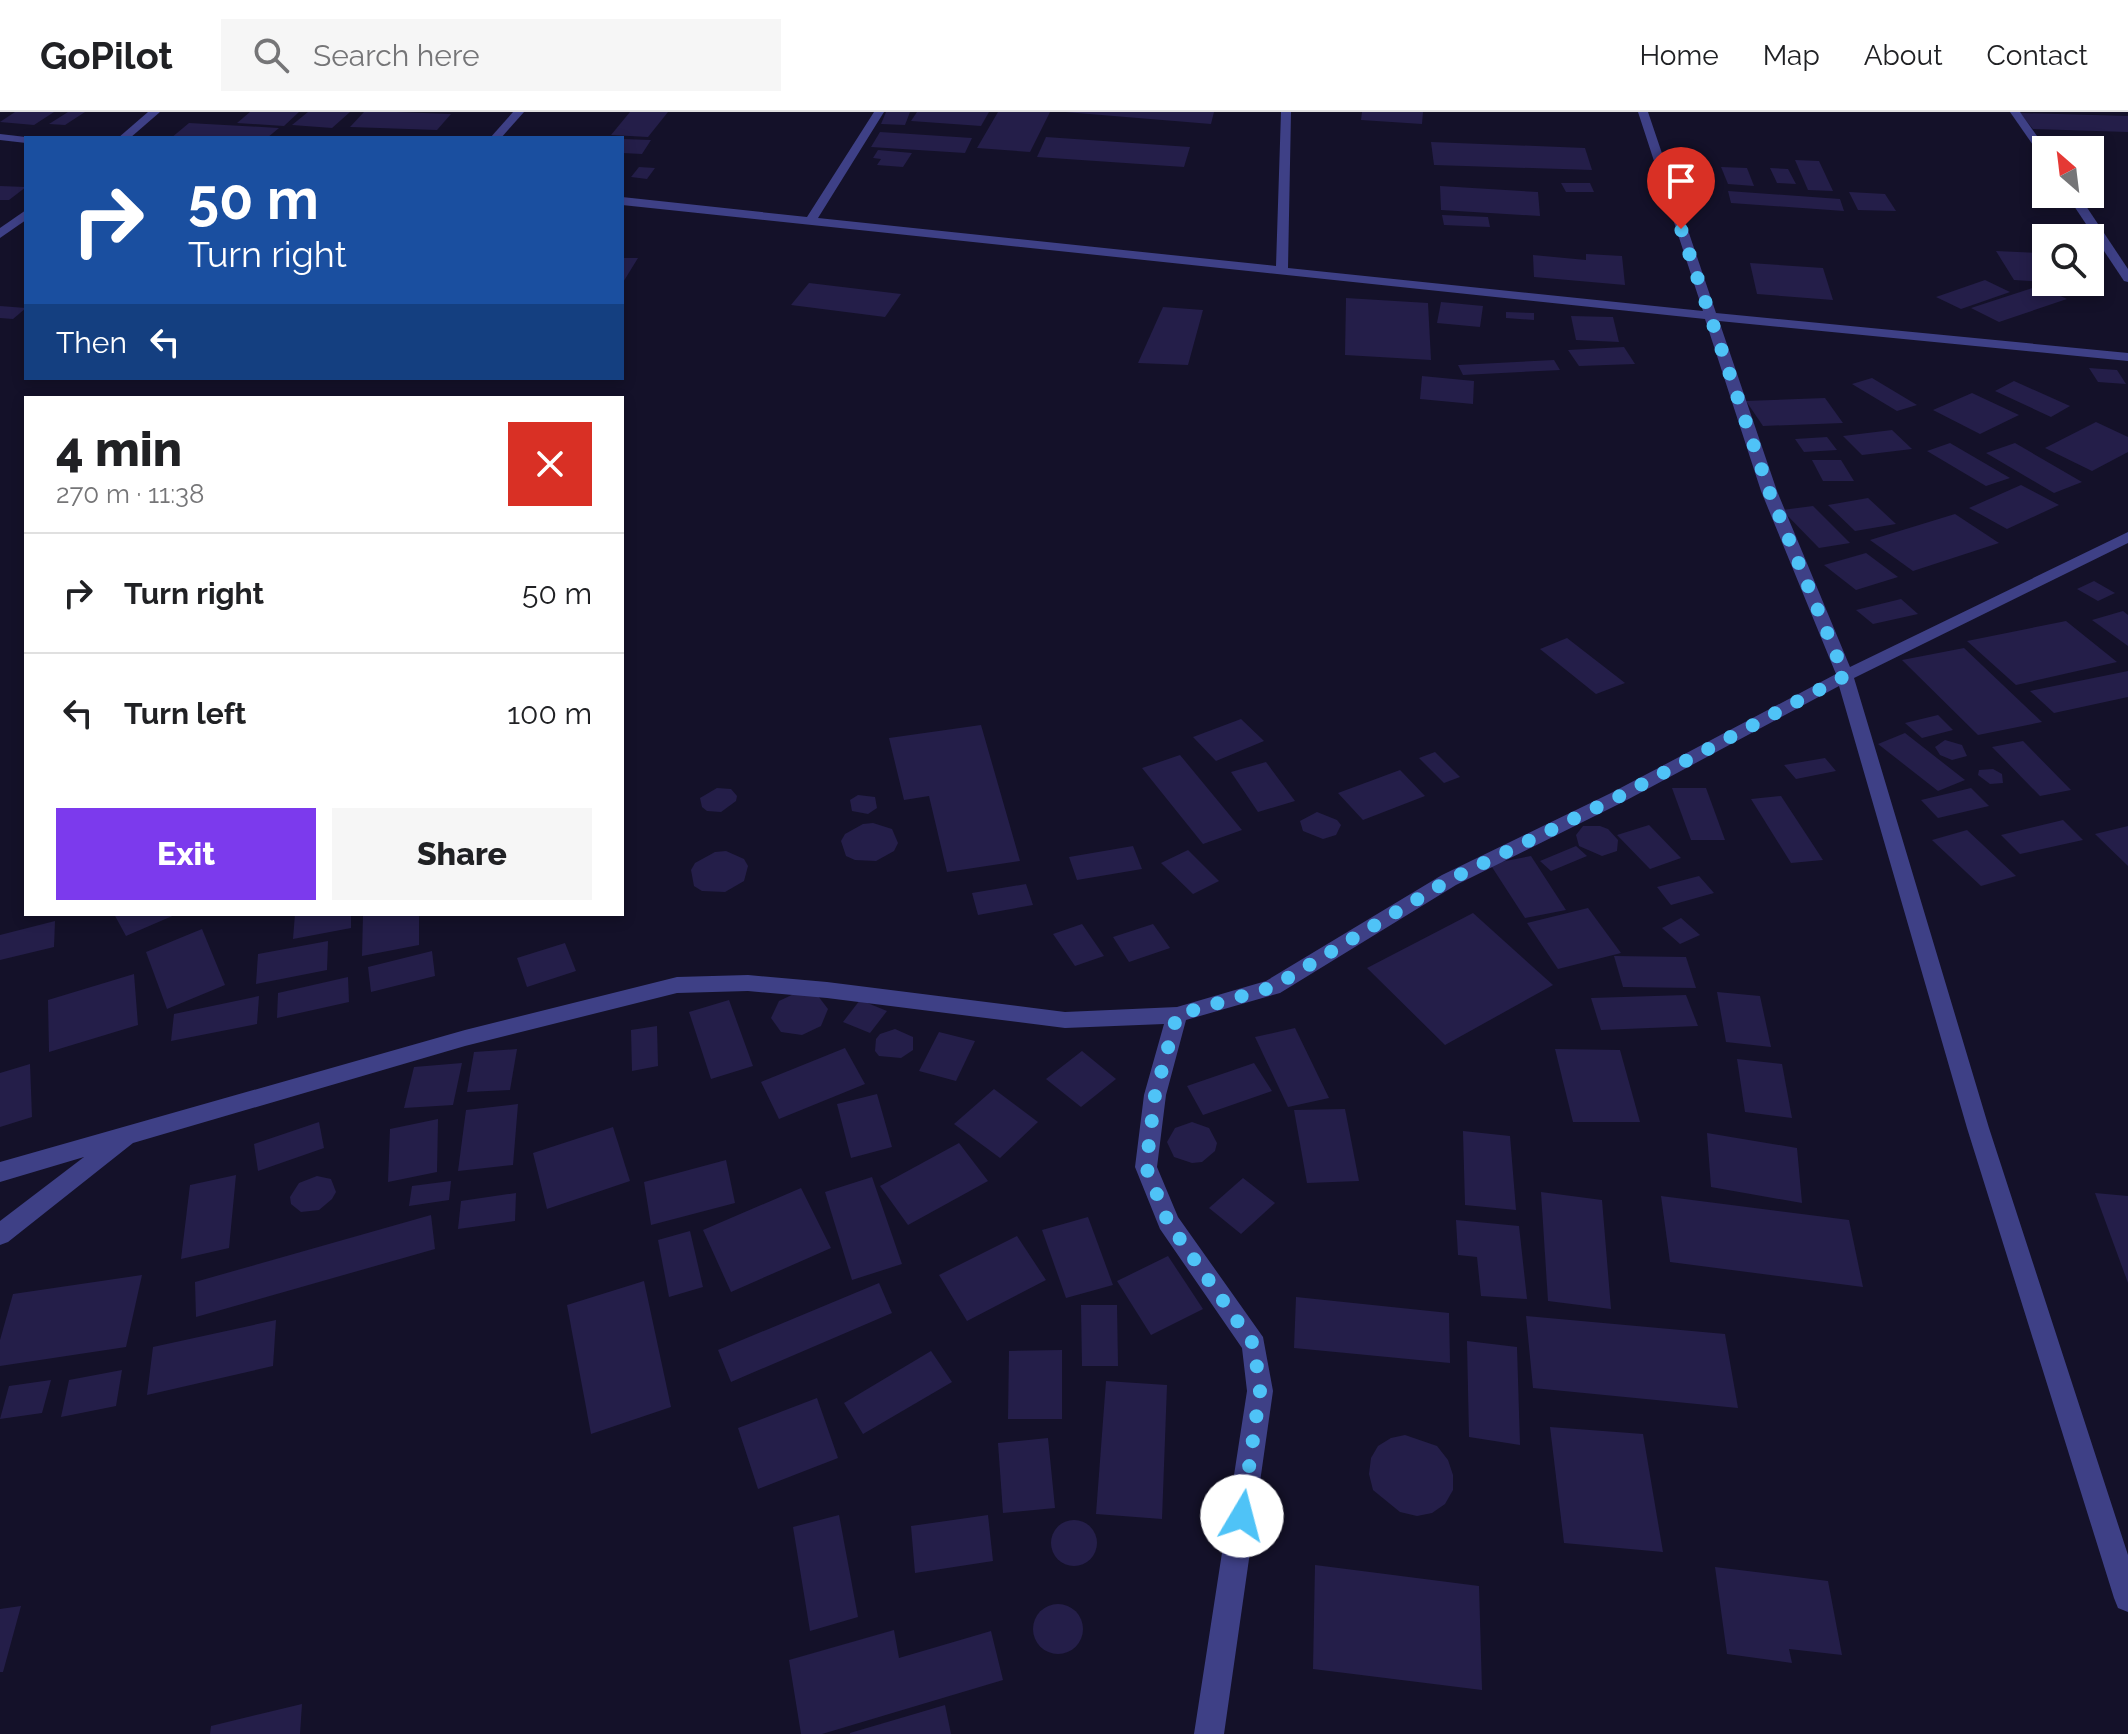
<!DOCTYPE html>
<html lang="en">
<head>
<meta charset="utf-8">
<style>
  :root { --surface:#fff; --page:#f6f6f6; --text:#202124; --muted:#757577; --line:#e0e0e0; --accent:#7c3aed }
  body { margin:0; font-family:Raleway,sans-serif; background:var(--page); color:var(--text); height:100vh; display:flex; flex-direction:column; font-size:30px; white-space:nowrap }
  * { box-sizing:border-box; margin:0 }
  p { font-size:26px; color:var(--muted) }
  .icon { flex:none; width:44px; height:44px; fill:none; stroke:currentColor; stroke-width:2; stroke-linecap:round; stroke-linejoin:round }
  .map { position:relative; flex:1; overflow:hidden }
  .drawer { position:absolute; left:24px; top:284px; width:600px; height:520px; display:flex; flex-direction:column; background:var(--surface); border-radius:0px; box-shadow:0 4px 12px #0003 }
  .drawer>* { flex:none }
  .banner { position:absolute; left:24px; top:24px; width:600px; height:244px; border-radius:0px; box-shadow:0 4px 12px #0003; background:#1a4fa0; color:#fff; overflow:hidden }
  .needle { width:52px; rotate:332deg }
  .fabs { position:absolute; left:2032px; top:24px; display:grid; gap:16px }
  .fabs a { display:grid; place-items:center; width:72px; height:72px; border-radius:0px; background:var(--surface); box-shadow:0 4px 12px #0003; font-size:40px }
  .pin { position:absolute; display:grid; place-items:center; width:68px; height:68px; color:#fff; margin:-82px -34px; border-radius:50% 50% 50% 0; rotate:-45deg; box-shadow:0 0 8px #0007 }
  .pin .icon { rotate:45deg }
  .me { position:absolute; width:88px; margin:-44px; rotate:8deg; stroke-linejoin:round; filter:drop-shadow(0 0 6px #0008) }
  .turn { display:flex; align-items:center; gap:28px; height:168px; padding:0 32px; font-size:36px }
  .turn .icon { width:104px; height:104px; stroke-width:2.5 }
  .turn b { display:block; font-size:56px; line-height:68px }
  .then { display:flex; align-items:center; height:76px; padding:0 32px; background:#0003; gap:16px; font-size:30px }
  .round { display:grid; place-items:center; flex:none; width:84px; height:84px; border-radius:0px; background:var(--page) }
  .head { display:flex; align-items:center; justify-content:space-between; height:136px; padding:0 32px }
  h1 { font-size:48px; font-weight:800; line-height:60px }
  .action { display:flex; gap:16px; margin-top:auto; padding:16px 32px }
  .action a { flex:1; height:92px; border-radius:0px; background:var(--accent); color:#fff; font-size:32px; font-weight:800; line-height:92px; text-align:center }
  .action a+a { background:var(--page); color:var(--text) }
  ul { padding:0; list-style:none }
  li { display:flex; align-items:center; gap:24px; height:120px; padding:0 32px; border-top:2px solid var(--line) }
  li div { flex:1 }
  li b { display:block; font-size:30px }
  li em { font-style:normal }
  header { display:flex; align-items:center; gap:48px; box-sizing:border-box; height:112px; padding:0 40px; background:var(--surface); border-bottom:2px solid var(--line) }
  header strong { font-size:38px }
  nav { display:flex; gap:44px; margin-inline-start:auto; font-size:28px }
  .search { width:560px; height:72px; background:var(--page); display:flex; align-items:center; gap:20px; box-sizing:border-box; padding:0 28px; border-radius:0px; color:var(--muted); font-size:30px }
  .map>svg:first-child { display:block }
  .building { fill:#241e49 }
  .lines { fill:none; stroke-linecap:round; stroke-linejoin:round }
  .minor { fill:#3e4086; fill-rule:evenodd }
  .route { stroke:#4fc3f7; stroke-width:14; stroke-dasharray:0 25.2 }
</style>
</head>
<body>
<header>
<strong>GoPilot</strong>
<div class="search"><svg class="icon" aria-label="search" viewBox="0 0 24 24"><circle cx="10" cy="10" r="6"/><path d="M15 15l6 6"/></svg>Search here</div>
<nav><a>Home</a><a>Map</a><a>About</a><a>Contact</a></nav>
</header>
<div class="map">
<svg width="2128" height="1622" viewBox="0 0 2128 1622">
  <rect width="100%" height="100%" fill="#141129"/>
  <g class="building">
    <path d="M15,0h39l-20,13 -34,-3z"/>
    <path d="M68,0h17l-20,13 -16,-1z"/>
    <path d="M250,0h49l-15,14 -47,-3z"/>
    <path d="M308,0h42l-18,16 -40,-3z"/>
    <path d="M364,0h33l54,2 -14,16 -87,-3z"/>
    <path d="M630,0h38l-20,25 -37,-2z"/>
    <path d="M886,0h24l-5,13 -24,-1z"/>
    <path d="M917,0h72l-8,14 -70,-5z"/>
    <path d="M998,0h52l-20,40 -53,-4z"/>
    <path d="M1065,0h149l-3,12z"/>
    <path d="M1362,0h61l-1,12 -61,-4z"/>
    <path d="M2020,1l108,3v16l-95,-3z"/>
    <path d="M189,11l90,5 -12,10h-96z"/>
    <path d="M880,20l92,6 -7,15 -94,-6z"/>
    <path d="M1046,25l144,10 -6,20 -147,-10z"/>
    <path d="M622,27l29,1 -9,14 -20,-1z"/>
    <path d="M1431,30l154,6 7,22 -158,-5z"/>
    <path d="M878,38l34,3 -9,14 -26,-2 4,-6 -8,-1z"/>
    <path d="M1795,48l24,1 14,30 -25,-1z"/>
    <path d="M639,55l16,1 -8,11 -16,-2z"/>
    <path d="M1721,55l26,1 7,18 -26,-2z"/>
    <path d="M1770,56l18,1 8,15 -19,-1z"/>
    <path d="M1561,71h29l4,9h-28z"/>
    <path d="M0,74l26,1 -17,13h-9z"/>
    <path d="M1440,74l98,6 2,24 -99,-6z"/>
    <path d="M1728,79l112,8 4,12 -113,-8z"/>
    <path d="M1849,80l36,2 11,17 -38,-1z"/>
    <path d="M1442,103l46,2 2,10 -46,-2z"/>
    <path d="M1996,139l46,2 4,7v22l-32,-2z"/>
    <path d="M1586,142l36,2 3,29 -91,-8 -1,-22 53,5z"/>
    <path d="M622,146h16l-16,26z"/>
    <path d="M1750,151l73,5 10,32 -76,-6z"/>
    <path d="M1985,168l25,12 -49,17 -25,-12z"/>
    <path d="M809,171l92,11 -16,23 -94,-12z"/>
    <path d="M2039,174l28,13 -68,23 -28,-14z"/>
    <path d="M1346,186l82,5 3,57 -86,-5z"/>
    <path d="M1441,190l42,4 -3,21 -43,-4z"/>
    <path d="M0,194l26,2 -13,11 -13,-1z"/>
    <path d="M1163,195l40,3 -15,55 -50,-2z"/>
    <path d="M1506,200l28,1v7l-28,-2z"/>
    <path d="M1571,204l42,1 6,25 -43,-2z"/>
    <path d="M1624,235l11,17 -56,2 -11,-16z"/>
    <path d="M1554,248l6,10 -97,5 -5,-10z"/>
    <path d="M2089,256l28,2 9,14 -28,-2z"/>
    <path d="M1422,264l52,5 -1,23 -53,-5z"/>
    <path d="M1872,266l45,27 -20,6 -45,-27z"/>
    <path d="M2014,269l56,25 -19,11 -56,-26z"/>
    <path d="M1972,281l47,22 -39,19 -47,-24z"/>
    <path d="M1825,286l18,25 -80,3 -17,-25z"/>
    <path d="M2096,310l32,15v15l-36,19 -47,-23z"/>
    <path d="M1892,318l20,19 -50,6 -19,-19z"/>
    <path d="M1827,325l10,13 -33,2 -9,-13z"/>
    <path d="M1950,331l60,35 -24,8 -59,-35z"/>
    <path d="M2015,331l67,39 -28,11 -68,-40z"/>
    <path d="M1812,348h29l13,21h-31z"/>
    <path d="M2021,373l38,20 -52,24 -38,-21z"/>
    <path d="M1868,386l28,26 -41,7 -27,-26z"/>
    <path d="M1813,394l37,37 -31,5 -37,-38z"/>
    <path d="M1955,402l44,29 -86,28 -43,-31z"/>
    <path d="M1866,441l32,24 -42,13 -32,-25z"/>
    <path d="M2094,469l21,12 -17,8 -21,-12z"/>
    <path d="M1901,487l17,15 -45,10 -17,-14z"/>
    <path d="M2123,499l5,4v31l-36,-26z"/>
    <path d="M2066,509l51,41 -101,23 -49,-44z"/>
    <path d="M1567,526l58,45 -29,11 -56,-45z"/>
    <path d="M1964,536l78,74 -64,13 -76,-75z"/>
    <path d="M2128,559v26l-74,16 -24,-22z"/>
    <path d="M1938,603l15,15 -31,8 -17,-15z"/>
    <path d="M1241,607l23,22 -48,20 -23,-24z"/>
    <path d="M981,613l39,136 -73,11 -18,-76 -25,4 -15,-62z"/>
    <path d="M1905,621l60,47 -27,11 -60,-47z"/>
    <path d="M1945,628l17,5 5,11 -15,4 -12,-5 -5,-8z"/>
    <path d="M2023,629l48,49 -31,6 -48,-49z"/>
    <path d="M1435,640l25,25 -16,6 -25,-25z"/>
    <path d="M1180,643l62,75 -39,14 -61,-76z"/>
    <path d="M1825,646l11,13 -40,8 -12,-14z"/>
    <path d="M1266,650l29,39 -37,11 -27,-40z"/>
    <path d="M1993,657l9,5 1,9 -13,1 -12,-9 1,-5z"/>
    <path d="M1400,658l25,26 -62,24 -25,-27z"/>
    <path d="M717,676l14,1 6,7 -1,5 -15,11 -14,-1 -5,-4 -2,-9z"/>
    <path d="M1672,676h34l19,52h-34z"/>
    <path d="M1971,676l18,18 -51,12 -17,-18z"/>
    <path d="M858,683l17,2 2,11 -9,6 -16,-3 -2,-11z"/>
    <path d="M1781,684l42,64 -32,3 -40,-64z"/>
    <path d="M1317,700l20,8 4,5 -5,10 -13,4 -20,-8 -3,-10z"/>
    <path d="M2063,708l20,20 -63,14 -19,-19z"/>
    <path d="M873,711l19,6 6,14 -4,8 -18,10 -21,-1 -9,-4 -5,-15 4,-7 18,-10z"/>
    <path d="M1649,713l32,33 -31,11 -33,-34z"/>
    <path d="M1583,714h17l8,3 10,11 -1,11 -15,5 -23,-10 -3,-11z"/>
    <path d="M2128,714v40l-33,-32z"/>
    <path d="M1967,718l49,46 -35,10 -49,-46z"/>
    <path d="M1133,734l9,23 -65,11 -8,-23z"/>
    <path d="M1576,734l11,10 -36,15 -11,-10z"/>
    <path d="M1188,738l31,31 -26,13 -32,-31z"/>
    <path d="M726,739l18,8 4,7 -4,15 -19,11 -23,-1 -8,-5 -3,-16 4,-7 20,-11z"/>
    <path d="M1531,744l35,54 -41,8 -35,-54z"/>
    <path d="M1699,764l15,17 -43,12 -14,-18z"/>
    <path d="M1026,772l7,21 -55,10 -6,-22z"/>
    <path d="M1588,796l33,45 -63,16 -31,-46z"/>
    <path d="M1473,801l80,72 -108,60 -78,-77z"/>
    <path d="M114,802h63l-51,22z"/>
    <path d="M295,802h56v14l-58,11z"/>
    <path d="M363,802h56v31l-57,11z"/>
    <path d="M1681,806l19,17 -20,9 -18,-16z"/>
    <path d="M55,809l-1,26 -54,13v-25z"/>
    <path d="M1082,812l22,32 -29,10 -22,-32z"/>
    <path d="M1153,812l17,24 -41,14 -16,-25z"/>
    <path d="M202,817l23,56 -58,24 -21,-57z"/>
    <path d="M328,829l-1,29 -71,14 2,-30z"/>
    <path d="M565,831l11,28 -49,16 -10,-29z"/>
    <path d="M432,839l3,25 -64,16 -3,-25z"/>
    <path d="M1614,844l72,1 10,31 -73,-1z"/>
    <path d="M134,862l4,51 -89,27 -1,-52z"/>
    <path d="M348,865l1,25 -72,16 1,-25z"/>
    <path d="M798,880l20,4 10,13 -7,17 -19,9 -21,-3 -10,-14 8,-17z"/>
    <path d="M1717,880l43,4 11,51 -45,-5z"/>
    <path d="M1686,883l12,31 -97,4 -10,-32z"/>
    <path d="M259,884l-2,28 -86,17 3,-27z"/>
    <path d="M729,888l24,66 -42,13 -22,-67z"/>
    <path d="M860,888l27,11 -17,22 -27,-11z"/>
    <path d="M657,914l1,40 -26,5 -1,-41z"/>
    <path d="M1295,916l34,70 -41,9 -33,-70z"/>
    <path d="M895,917l18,8v13l-12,8 -22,-2 -4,-5 1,-12 4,-5z"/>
    <path d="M939,920l36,9 -19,40 -37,-10z"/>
    <path d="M845,936l20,36 -86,35 -18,-37z"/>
    <path d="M517,937l-7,41 -43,2 7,-40z"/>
    <path d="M1555,937l65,1 20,72h-67z"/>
    <path d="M1082,939l34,28 -35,28 -35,-28z"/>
    <path d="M1737,947l45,5 10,54 -47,-6z"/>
    <path d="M462,951l-9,42 -49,3 10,-41z"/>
    <path d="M1254,951l18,28 -69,24 -16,-29z"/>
    <path d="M30,952l2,53 -32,10v-54z"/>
    <path d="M994,977l44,33 -38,36 -46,-34z"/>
    <path d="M877,982l15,53 -41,11 -14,-54z"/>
    <path d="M518,992l-5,61 -55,6 8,-61z"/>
    <path d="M1345,997l14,72 -52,2 -13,-73z"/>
    <path d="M438,1007l-1,53 -49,10 2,-53z"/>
    <path d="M319,1010l5,26 -66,23 -4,-27z"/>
    <path d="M1192,1010l17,6 8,15 -2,8 -13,11 -10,1 -18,-6 -7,-15 8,-14z"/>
    <path d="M613,1015l17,54 -83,28 -14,-56z"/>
    <path d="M1463,1019l47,5 6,74 -51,-5z"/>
    <path d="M1707,1021l90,15 5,55 -91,-16z"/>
    <path d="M959,1031l29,38 -80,44 -28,-39z"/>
    <path d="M726,1048l9,43 -84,22 -7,-43z"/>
    <path d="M236,1063l-7,73 -48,11 9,-74z"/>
    <path d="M317,1064l14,3 5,13 -4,7 -13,11 -18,2 -10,-8 -1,-7 9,-14z"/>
    <path d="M872,1065l30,87 -50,16 -27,-88z"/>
    <path d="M1243,1066l32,25 -34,31 -32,-26z"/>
    <path d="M451,1069l-2,19 -40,6 3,-20z"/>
    <path d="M801,1076l30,60 -100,44 -28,-62z"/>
    <path d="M1541,1080l61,8 9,109 -63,-8z"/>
    <path d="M516,1081l-1,28 -57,8 3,-28z"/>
    <path d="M2095,1081l33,3v87z"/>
    <path d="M1661,1084l188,24 14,67 -193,-25z"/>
    <path d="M431,1103l4,34 -239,68 -1,-35z"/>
    <path d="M1088,1105l25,68 -47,13 -24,-68z"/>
    <path d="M1456,1108l63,6 8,73 -46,-3 -4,-39 -19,-2z"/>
    <path d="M690,1119l13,56 -34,10 -11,-57z"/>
    <path d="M1017,1124l29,44 -79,41 -28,-46z"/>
    <path d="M1168,1144l35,53 -52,26 -34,-54z"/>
    <path d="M142,1163l-16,72 -126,19v-26l13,-46z"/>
    <path d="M644,1169l27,126 -80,27 -24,-129z"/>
    <path d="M879,1171l13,30 -161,69 -13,-32z"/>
    <path d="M1296,1185l153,16 1,50 -156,-15z"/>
    <path d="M1081,1193h36l1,61h-36z"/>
    <path d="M1526,1204l199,18 13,74 -205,-20z"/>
    <path d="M276,1208l-3,46 -126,29 6,-48z"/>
    <path d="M1467,1229l50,6 3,98 -51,-8z"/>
    <path d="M1062,1238v69h-54l1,-68z"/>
    <path d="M931,1239l21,31 -89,52 -19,-31z"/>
    <path d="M122,1258l-6,36 -55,11 8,-37z"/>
    <path d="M51,1268l-9,33 -42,6 9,-33z"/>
    <path d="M1106,1269l61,4 -5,134 -66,-5z"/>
    <path d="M817,1286l21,60 -80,31 -20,-61z"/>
    <path d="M1550,1315l93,7 20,118 -99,-9z"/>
    <path d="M1405,1323l32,11 11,14 5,15v15l-8,14 -13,9 -15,3 -17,-4 -27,-22 -4,-16 2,-16 7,-12 13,-8z"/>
    <path d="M1048,1326l7,70 -52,5 -5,-70z"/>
    <path d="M839,1403l19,102 -48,14 -17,-104z"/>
    <path d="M988,1403l5,46 -78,12 -4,-47z"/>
    <circle cx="1074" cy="1431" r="23"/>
    <path d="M1315,1453l164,21 3,104 -169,-21z"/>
    <path d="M1715,1455l113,14 14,74 -53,-6 3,14 -65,-9z"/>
    <circle cx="1058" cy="1517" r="25"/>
    <path d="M21,1494l-18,66h-3v-63z"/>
    <path d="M894,1518l5,28 92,-27 12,49 -181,54h-21l-12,-74z"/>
    <path d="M302,1592l-2,30h-90l1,-8z"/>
    <path d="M945,1593l6,29h-101v-1z"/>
  </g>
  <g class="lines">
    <g class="minor">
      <path d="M148,0h12l-30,26h-12z"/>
      <path d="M513,0h11l-23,26h-11z"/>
      <path d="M874,0h10l-66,106 458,48 5,-154h10l-3,156 415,43 -65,-199h10l68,201 412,40v8l-409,-40 58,170 73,176 278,-135v11l-274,135 135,450 139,427v57l-10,-4 -4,-10 -147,-470 -128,-442 -214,115 -169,84 -176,108 -94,27 -20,75 -9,72 21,50 85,120 10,54 -49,343h-30l53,-343 -5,-43 -82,-119 -25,-62 9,-72 20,-71 -99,4 -238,-30 -79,-7 -71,2 -212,53 -332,97 -125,99 -8,3v-24l84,-64 -84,25v-20l465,-132 212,-53 71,-2 79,7 238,30 112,-5 89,-26 176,-106 169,-82 225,-119 -75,-183 -56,-172 -1083,-114v-8l185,20z"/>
      <path d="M2010,0h10l27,38 -1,9 -4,-1z"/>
      <path d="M0,22l26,3 4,1h-4v5l-26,-3z"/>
      <path d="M2066,82h12l50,75v13l-4,-1z"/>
      <path d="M26,98v10l-26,18v-10z"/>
    </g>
  </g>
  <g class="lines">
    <path class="route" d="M1242,1404l18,-125 -6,-46 -86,-123 -22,-55 9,-72 22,-80 96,-28 176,-107 169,-83 227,-121 -76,-185 -88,-262"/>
  </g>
</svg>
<div class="fabs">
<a><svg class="needle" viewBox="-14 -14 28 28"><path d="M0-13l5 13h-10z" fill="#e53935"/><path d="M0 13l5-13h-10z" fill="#757577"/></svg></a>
<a><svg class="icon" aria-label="search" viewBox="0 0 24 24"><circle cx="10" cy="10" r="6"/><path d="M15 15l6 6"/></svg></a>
</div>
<div class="pin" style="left:1681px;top:117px;background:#d93025"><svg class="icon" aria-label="arrive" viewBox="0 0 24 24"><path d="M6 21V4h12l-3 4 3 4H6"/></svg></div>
<svg class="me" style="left:1242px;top:1404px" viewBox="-20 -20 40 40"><circle r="19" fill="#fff"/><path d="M0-13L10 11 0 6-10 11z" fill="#4fc3f7"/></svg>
<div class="banner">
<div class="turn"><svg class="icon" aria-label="right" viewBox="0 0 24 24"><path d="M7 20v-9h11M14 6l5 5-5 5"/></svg><div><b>50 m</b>Turn right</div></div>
<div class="then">Then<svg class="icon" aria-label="left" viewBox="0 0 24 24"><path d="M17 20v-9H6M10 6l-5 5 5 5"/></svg></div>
</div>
<section class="drawer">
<div class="head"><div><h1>4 min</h1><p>270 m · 11:38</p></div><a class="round" style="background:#d93025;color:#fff"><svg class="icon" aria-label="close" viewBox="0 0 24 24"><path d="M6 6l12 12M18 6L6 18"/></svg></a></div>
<ul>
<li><svg class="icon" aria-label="right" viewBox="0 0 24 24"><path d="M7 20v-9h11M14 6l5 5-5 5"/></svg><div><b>Turn right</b></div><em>50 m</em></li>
<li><svg class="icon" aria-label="left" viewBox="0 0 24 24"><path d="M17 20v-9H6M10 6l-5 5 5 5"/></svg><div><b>Turn left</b></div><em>100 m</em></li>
</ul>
<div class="action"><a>Exit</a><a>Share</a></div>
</section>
</div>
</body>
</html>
